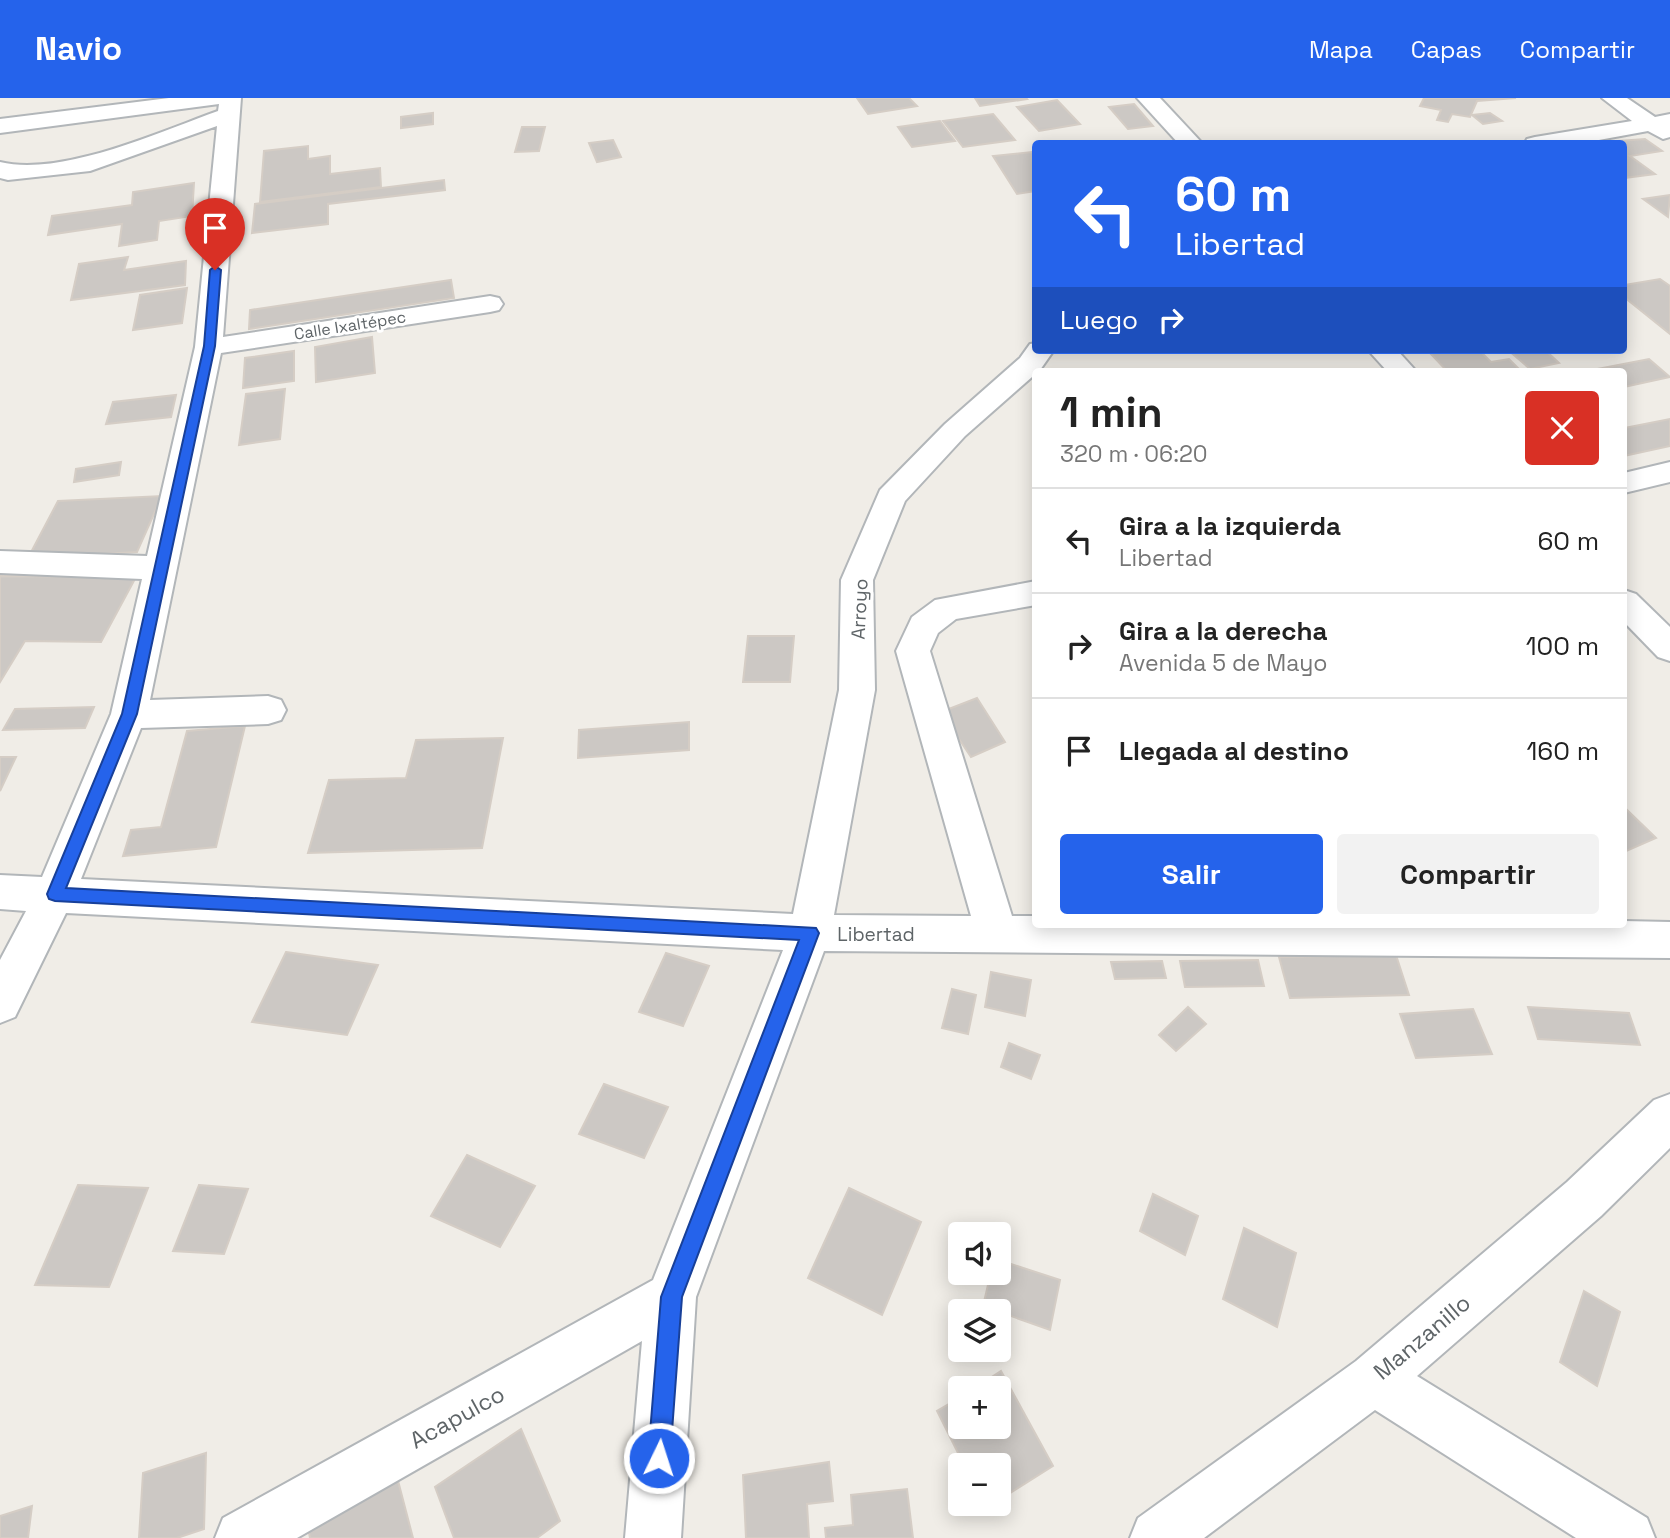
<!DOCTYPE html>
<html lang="es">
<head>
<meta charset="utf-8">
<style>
  :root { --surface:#fff; --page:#f2f2f2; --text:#222; --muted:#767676; --line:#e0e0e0; --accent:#2563eb }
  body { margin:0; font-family:"Space Grotesk",sans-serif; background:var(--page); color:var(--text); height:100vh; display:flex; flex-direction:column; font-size:26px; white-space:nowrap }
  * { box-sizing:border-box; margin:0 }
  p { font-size:23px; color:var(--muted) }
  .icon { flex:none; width:38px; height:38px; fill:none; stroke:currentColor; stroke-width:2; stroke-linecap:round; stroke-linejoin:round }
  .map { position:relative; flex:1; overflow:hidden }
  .side { position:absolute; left:1032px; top:270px; width:595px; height:560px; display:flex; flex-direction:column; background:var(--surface); border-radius:7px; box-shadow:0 4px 18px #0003 }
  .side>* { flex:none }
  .top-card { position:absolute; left:1032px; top:42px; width:595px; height:214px; border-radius:7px; box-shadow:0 4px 18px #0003; background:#2563eb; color:#fff; overflow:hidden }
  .buttons { position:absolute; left:948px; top:1124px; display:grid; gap:14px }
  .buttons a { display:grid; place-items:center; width:63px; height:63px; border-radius:7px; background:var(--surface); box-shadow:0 4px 18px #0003; font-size:35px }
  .pin { position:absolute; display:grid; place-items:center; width:60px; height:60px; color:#fff; margin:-72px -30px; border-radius:50% 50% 50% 0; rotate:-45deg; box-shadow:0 0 7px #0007 }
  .pin .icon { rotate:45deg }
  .me { position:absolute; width:77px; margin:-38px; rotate:4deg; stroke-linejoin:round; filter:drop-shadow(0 0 5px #0008) }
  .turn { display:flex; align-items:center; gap:24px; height:147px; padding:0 28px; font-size:32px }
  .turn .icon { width:91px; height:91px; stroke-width:2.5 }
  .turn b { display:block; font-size:49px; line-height:60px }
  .then { display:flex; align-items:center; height:66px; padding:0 28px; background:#0003; gap:14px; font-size:26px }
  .round { display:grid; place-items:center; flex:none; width:74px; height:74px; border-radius:7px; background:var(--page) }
  .overview { display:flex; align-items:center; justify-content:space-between; height:119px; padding:0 28px }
  h1 { font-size:42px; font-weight:700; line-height:52px }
  .cta { display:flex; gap:14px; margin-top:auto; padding:14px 28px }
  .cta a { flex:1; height:80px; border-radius:7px; background:var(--accent); color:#fff; font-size:28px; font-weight:700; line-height:80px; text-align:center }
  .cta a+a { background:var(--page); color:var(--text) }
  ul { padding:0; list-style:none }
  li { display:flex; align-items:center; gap:21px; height:105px; padding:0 28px; border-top:2px solid var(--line) }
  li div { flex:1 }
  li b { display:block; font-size:26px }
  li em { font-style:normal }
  header { display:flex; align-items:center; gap:42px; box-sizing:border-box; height:98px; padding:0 35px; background:var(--accent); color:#fff }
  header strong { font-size:33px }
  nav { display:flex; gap:38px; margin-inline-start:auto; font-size:24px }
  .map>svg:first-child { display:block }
  .building { fill:#ccc8c4; stroke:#d5cdc5; stroke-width:2 }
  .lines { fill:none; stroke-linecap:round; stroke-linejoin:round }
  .minor-casing { stroke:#b2b6b9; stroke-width:4 }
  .minor { fill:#fff; fill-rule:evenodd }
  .route { fill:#2563eb; stroke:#184099; stroke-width:2 }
  .labels { text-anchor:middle; stroke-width:6; stroke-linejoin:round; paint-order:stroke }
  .far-street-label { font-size:16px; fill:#5e6467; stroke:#fff }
  .street-label { font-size:19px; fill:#5e6467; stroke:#fff }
  .near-street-label { font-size:23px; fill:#5e6467; stroke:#fff }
</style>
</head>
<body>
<header>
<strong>Navio</strong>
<nav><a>Mapa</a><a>Capas</a><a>Compartir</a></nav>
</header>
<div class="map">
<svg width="1670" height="1440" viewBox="0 0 1670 1440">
  <rect width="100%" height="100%" fill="#f0ede7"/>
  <g class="building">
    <path d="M857,0h52l8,8 -49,8z"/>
    <path d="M975,0h51l1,1 -47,7z"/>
    <path d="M1424,0h92l-39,3 -7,16 -18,-3 -4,8 -11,-2 4,-10 -21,-4z"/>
    <path d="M1057,2l23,24 -41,7 -22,-24z"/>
    <path d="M1134,6l19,22 -25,3 -19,-22z"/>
    <path d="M433,15v11l-32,4v-11z"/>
    <path d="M1490,15l12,8 -19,3 -11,-9z"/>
    <path d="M993,16l22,26 -52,7 -20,-26z"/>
    <path d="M940,23l15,20 -43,6 -14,-20z"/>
    <path d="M522,29h23l-6,24 -24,1z"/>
    <path d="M1645,41l17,12 -32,5 25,18 -31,4v-34h-47z"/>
    <path d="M613,42l8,17 -24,5 -8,-19z"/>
    <path d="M308,48v13l22,-3v18l50,-6 1,19 -121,15 4,-51z"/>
    <path d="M1032,54l4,6v33l-19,3 -24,-38z"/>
    <path d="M444,82l1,10 -117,14v20l-76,9 3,-29z"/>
    <path d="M194,85l-2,33 -33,5 -2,19 -38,6 3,-22 -74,11 4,-19 80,-11 1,-13z"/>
    <path d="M1670,97l-2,22 -25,-18z"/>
    <path d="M128,159l-4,13 62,-9 -1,24 -114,15 8,-36z"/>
    <path d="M1660,181l10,7v48l-46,-37v-12z"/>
    <path d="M451,182l3,18 -205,31 1,-19z"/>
    <path d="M187,190l-5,35 -49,7 7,-35z"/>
    <path d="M372,239l3,36 -59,9 -1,-35z"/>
    <path d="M1443,252h36l12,12 18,-3 11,11 -73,1 -18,-19z"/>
    <path d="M1508,252h37l14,13 -29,6z"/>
    <path d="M294,253v30l-51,7 2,-30z"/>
    <path d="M1649,261l21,18 -46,10v-16h-37z"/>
    <path d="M285,291l-5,50 -41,6 7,-51z"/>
    <path d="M176,297l-5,22 -65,7 7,-22z"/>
    <path d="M1670,321v27l-46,10v-28z"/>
    <path d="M121,364l-2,13 -45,7 2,-13z"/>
    <path d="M162,398l-25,56 -109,6 30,-57z"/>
    <path d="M0,478l136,1 -35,65 -76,-1 -25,41z"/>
    <path d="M748,538h46l-4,46h-47z"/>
    <path d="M977,600l28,44 -34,15 -30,-45z"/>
    <path d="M94,609l-9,21 -82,2 12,-21z"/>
    <path d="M689,624v28l-111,8 1,-28z"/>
    <path d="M245,628l-29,121 -93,9 8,-26 30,-3 26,-96z"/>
    <path d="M503,640l-21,110 -174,5 21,-73 77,-2 10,-38z"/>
    <path d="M0,659h16l-16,34z"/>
    <path d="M1624,709l32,31 -32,14z"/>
    <path d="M286,854l92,13 -31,70 -95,-13z"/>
    <path d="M666,855l43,13 -26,60 -44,-14z"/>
    <path d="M1396,857l13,40 -119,3 -11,-41z"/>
    <path d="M1258,862l6,26 -79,1 -5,-26z"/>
    <path d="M1162,863l4,17 -51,1 -4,-17z"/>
    <path d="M991,874l40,8 -6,36 -40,-9z"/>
    <path d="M952,891l24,6 -8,39 -26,-6z"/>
    <path d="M1188,909l18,17 -30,27 -17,-16z"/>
    <path d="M1528,909l101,6 11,32 -102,-6z"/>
    <path d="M1473,911l19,45 -76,4 -16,-44z"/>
    <path d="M1009,945l31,12 -9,24 -30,-12z"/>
    <path d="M604,986l64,23 -24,51 -65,-24z"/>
    <path d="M467,1057l68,31 -35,61 -69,-31z"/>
    <path d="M78,1087l70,3 -39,99 -74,-2z"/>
    <path d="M199,1087l49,4 -24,65 -51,-3z"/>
    <path d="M849,1090l72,34 -39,93 -74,-37z"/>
    <path d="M1153,1096l45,22 -13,39 -45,-24z"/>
    <path d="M1244,1130l52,25 -19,74 -54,-28z"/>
    <path d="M999,1162l61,20 -10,50 -67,-24 8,-34h8z"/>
    <path d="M1584,1193l36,21 -23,74 -37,-24z"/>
    <path d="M1001,1273l52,95 -54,34v-35h-35l-27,-54 24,-14v29h38v-38h-24z"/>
    <path d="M521,1331l39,92 -23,17h-83l-19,-51z"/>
    <path d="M206,1355l-2,76 -27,9h-38l4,-65z"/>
    <path d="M829,1364l4,39 -26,3 2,34h-63l-3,-63z"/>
    <path d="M396,1375l17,65h-103l-3,-15z"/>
    <path d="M907,1391l6,49h-87l-1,-10 28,-3 -2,-30z"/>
    <path d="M32,1408l-4,32h-28v-22z"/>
  </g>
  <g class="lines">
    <defs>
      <g id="minor">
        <path d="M169,0h72l-18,239 267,-41 9,2 4,6 -4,6 -9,2 -269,41 -71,347 118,-4 13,4 5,10 -5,10 -13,4 -127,4 -60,151 712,35 46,-224 2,-110 39,-90 65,-66 75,-66 10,-14 6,-1v7h18l-14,20 -75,66 -60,65 -32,79 2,110 -41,225 137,1 -75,-265 16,-34 23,-17 101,-19v24l-80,14 -18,14 -8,18 82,265h24v8h588v-3l46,1v36l-846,-7 -128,346 -15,241h-56l17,-197 -345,197h-82l8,-20 430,-238 130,-330 -717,-37 -51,104 -15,6v-63l26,-49 -26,-2v-34l42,2 69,-163 31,-135 -142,-6v-22l147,5 48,-209 22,-221 -127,45 -82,9 -8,-2v-16c61,15 159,-30 218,-51l1,-7 -219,29v-14z"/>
        <path d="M1137,0h23l43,46h-24z"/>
        <path d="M1602,0h25l28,19 15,-3v23l-7,2 -15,-8 -71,13h-53l3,-5 8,-2 97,-16z"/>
        <path d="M1368,252h29l19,21h-29z"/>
        <path d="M1670,364v20l-46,11v-20z"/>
        <path d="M1624,492l12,4 34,33v34l-12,-4 -34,-35z"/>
        <path d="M1670,996v54l-69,68 -184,160 230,142 8,20h-79l-201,-128 -171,128h-74l8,-20 218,-157 211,-179 87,-82z"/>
      </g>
    </defs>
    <use href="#minor" class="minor-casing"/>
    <use href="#minor" class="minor"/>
  </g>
  <path class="route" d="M215,168l6,4 -6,76 -78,368 -71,174 750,40 3,5 -137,364 -12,161 -3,7 -8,4 -8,-4 -3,-7 13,-161 138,-357 -744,-39 -6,-2 -2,-5 75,-180 82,-368 6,-76z"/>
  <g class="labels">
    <g class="far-street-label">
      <text transform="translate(350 227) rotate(-9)" y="6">Calle Ixaltépec</text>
    </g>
    <g class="street-label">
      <text transform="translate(859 511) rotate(-87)" y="7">Arroyo</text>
      <text x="876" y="843">Libertad</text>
    </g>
    <g class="near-street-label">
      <text transform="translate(1422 1239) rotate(-40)" y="8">Manzanillo</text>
      <text transform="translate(457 1319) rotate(-29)" y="8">Acapulco</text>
    </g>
  </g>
</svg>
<div class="buttons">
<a><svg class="icon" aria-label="sound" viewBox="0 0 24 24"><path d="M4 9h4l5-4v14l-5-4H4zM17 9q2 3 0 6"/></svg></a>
<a><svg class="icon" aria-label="layers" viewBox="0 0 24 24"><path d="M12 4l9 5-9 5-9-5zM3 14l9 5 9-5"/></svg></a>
<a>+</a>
<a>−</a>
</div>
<div class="pin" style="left:215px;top:172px;background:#d93025"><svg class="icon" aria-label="arrive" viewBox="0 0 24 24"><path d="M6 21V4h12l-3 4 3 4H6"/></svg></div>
<svg class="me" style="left:659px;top:1360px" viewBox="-20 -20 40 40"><circle r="17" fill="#2563eb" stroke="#fff" stroke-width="3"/><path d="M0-11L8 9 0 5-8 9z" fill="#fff"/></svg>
<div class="top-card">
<div class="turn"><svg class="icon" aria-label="left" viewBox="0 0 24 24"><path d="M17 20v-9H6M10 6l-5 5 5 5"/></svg><div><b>60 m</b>Libertad</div></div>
<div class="then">Luego<svg class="icon" aria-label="right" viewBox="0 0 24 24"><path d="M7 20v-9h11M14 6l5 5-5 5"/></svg></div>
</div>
<section class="side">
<div class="overview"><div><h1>1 min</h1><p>320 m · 06:20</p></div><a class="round" style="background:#d93025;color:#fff"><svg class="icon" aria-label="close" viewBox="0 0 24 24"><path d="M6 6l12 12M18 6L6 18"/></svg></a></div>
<ul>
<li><svg class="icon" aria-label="left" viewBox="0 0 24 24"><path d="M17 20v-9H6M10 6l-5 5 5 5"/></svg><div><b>Gira a la izquierda</b><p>Libertad</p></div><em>60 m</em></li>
<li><svg class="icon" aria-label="right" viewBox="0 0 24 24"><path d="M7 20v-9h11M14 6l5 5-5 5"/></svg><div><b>Gira a la derecha</b><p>Avenida 5 de Mayo</p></div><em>100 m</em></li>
<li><svg class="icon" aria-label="arrive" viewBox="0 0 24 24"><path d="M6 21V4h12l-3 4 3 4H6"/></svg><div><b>Llegada al destino</b></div><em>160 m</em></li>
</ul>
<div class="cta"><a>Salir</a><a>Compartir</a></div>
</section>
</div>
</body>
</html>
